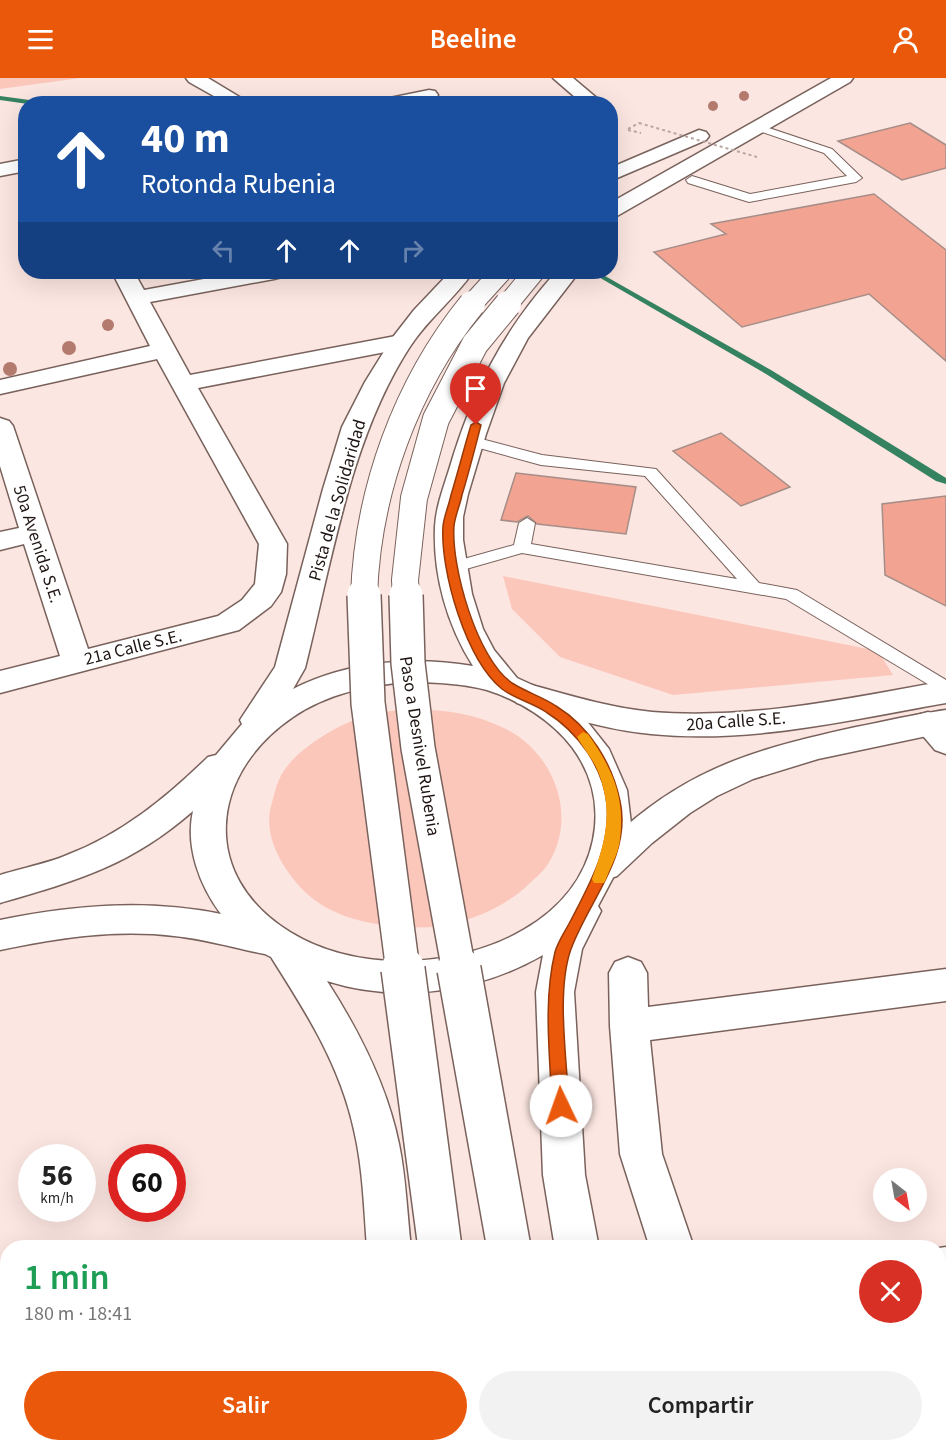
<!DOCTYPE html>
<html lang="es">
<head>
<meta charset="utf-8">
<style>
  :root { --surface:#fff; --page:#f2f2f2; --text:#222; --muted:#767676; --accent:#ea580c }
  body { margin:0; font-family:"Source Sans 3",sans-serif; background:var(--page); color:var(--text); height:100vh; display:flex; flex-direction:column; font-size:22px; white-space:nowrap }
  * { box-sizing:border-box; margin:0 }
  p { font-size:20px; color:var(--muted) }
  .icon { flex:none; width:33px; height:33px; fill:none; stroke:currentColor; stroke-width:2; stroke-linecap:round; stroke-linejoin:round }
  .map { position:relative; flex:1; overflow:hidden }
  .side { position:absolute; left:0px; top:1162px; width:946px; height:212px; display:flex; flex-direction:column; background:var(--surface); border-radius:24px 24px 0 0; box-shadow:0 6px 24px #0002 }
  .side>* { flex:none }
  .guide { position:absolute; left:18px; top:18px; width:600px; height:183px; border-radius:24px; box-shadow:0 6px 24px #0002; background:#1a4fa0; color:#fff; overflow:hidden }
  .needle { width:39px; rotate:149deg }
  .tools { position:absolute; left:873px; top:1090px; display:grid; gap:12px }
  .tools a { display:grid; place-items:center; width:54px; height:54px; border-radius:50%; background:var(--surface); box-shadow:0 6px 24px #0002; font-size:30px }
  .speed { position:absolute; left:18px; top:1066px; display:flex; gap:12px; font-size:30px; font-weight:700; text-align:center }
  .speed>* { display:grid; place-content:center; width:78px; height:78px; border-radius:50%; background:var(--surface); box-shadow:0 6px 24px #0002; line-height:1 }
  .speed small { font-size:15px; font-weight:400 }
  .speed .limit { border:9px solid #d22; background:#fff; color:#111 }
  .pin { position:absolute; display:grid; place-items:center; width:51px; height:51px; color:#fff; margin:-62px -26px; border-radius:50% 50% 50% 0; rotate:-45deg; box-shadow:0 0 6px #0007 }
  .pin .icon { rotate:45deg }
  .me { position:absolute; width:66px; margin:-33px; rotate:357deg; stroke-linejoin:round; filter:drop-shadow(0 0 4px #0008) }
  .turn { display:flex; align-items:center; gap:21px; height:126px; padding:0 24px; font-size:27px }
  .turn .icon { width:78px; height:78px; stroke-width:2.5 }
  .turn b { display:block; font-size:42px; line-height:51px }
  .lanes { display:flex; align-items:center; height:57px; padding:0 24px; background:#0003; justify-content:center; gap:30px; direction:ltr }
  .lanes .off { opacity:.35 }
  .round { display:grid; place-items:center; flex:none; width:63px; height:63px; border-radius:32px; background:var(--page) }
  .headline { display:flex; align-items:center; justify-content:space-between; height:102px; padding:0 24px }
  h1 { font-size:36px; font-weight:600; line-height:45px; color:#1e9e55 }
  .primary-button { display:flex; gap:12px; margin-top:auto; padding:12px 24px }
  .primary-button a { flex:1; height:69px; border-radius:36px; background:var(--accent); color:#fff; font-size:24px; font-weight:600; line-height:69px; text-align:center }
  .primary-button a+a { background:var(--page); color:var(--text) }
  header { display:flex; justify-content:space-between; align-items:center; height:78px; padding:0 24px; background:var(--accent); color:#fff; font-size:27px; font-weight:600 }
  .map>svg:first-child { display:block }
  .green { fill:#fbc7bb }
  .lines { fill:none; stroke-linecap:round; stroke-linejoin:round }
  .stream { fill:#358261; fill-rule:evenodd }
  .building { fill:#f3a391; stroke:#a68e88; stroke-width:1.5 }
  .lane-casing { stroke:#79625c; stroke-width:2 }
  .street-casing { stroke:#79625c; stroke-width:3 }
  .secondary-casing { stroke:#79625c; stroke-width:3 }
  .primary-casing { stroke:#79625c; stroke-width:3 }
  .path { stroke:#b9a6a2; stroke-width:2; stroke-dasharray:3 3; stroke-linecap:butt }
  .lane { fill:#fff; fill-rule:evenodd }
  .street { fill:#fff; fill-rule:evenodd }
  .secondary { fill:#fff; fill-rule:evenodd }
  .primary { fill:#fff; fill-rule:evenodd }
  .primary-bridge-far3-casing { stroke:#79625c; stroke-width:22; stroke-linecap:butt }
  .primary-bridge-far2-casing { stroke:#79625c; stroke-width:28; stroke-linecap:butt }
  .primary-bridge-far1-casing { stroke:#79625c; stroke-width:36; stroke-linecap:butt }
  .primary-bridge-casing { stroke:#79625c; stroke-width:46; stroke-linecap:butt }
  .path-bridge { stroke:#b9a6a2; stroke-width:2; stroke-dasharray:3 3; stroke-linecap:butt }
  .primary-bridge-far3 { stroke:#fff; stroke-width:20 }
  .primary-bridge-far2 { stroke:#fff; stroke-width:26 }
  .primary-bridge-far1 { stroke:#fff; stroke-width:33 }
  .primary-bridge { stroke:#fff; stroke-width:43 }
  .tree { fill:#b37a6e }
  .route { fill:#ea580c; stroke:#983908; stroke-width:1.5 }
  .slow { fill:#f59e0b }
  .labels { text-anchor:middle; stroke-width:4.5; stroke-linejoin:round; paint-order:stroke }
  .street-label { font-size:18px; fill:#1f1513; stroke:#fff }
</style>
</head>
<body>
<header><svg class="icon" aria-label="menu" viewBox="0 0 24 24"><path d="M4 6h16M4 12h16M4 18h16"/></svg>Beeline<svg class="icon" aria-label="person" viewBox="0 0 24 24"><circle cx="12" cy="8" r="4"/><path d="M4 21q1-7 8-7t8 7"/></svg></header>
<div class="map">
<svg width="946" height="1373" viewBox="0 0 946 1373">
  <rect width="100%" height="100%" fill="#fce6e1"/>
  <g class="green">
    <path d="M0,0h80l-80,11z"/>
    <path d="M503,498l375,75 15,24 -220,20 -113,-38 -48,-48z"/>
    <path d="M414,631c32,1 63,5 92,20 49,25 72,88 42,135 -4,7 -13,14 -19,20 -25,24 -63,40 -98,43 -10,1 -21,0 -32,-1 -33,-1 -71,-11 -95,-35 -21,-22 -41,-54 -33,-85 3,-9 4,-18 8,-26 11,-29 65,-60 94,-66 13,-3 28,-4 41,-5z"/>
  </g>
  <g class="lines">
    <g class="stream">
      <path d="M0,18l44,6 3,2h-19l-28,-4z"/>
      <path d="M590,194h8l173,98 175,108v6l-10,-3 -170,-107z"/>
    </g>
  </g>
  <g class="building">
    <path d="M910,45l36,22v23l-44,12 -64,-39z"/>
    <path d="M874,116l72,56v111l-77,-67 -127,33 -88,-75 72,-18 -15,-10z"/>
    <path d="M721,355l69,54 -49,19 -68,-55z"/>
    <path d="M516,395l120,14 -10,47 -89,-10 -9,-8 -11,6 -16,-2z"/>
    <path d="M946,418v110l-61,-31 -3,-71z"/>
  </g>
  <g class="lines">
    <defs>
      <g id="lane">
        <path d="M757,46l75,25 30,29 -6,4 -107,20 -61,-19 -2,-3 6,-4 58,18 97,-18 -23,-23 -71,-24v-4z"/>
        <path d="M470,358l72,19 114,14 103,114 38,7 149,90v15l-160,-96 -264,-46 -70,20 -6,-1 -2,-4 2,-4 68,-19 5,-22 8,-5 8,5 -4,21 206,35 -92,-103 -104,-11 -76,-21 -3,-3z"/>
      </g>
      <g id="street">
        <path d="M186,0h22l43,26h-23l-39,-22z"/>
        <path d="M553,0h20l26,22 -2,4h-14z"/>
        <path d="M429,12l6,1 3,4 -3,4 -21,5h-37l3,-4z"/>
        <path d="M26,81v12l-26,5v-12z"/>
        <path d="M112,194h22l10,18 98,-18h43l-3,5 -8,2 -124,23 40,73 211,-40 8,2 4,5 -4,5 -8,2 -203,39 89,156 -1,30 -5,18 -10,14 -32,24 -239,63v-22l60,-15 -36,-112 -24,6v-18l19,-4 -19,-62v-48l9,3 4,5 75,223 130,-33 24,-16 13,-16 4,-40 -102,-185 -157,35v-14l150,-34z"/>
        <path d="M928,634l11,3 7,7v32l-11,-4 -23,-27 5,-8z"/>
        <path d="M628,879l13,5 6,11 1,34 298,-38v32l-296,39 12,114 32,94h-44l-30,-94 -10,-128 -1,-53 6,-11z"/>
        <path d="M946,1169v44l-7,1v-44z"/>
        <path d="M8,1194v44l-8,2v-44z"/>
        <path d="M714,1366h48l2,7h-48z"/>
      </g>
      <g id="secondary">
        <path d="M946,603v22c-97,17 -196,41 -295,31 -46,-4 -90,-19 -134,-31l-5,-8 5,-8 11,-3c41,11 82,24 124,28 99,8 197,-14 294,-31z"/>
        <path d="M946,632v22l-128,27 -65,20 -36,17 -27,17 -38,30 -35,33 -12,4 -12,-4 -6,-10c9,-16 24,-27 38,-39 72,-63 141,-80 231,-100 30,-6 60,-13 90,-17z"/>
      </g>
      <g id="primary">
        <path d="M831,0h22l-3,4 -233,134 -7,2v-15z"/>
        <path d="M699,52l7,2 3,4 -3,4 -96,41v-13z"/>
        <path d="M450,194h23c-18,26 -44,46 -62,73 -61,93 -79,216 -106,323l-12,21c55,-28 120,-33 180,-23 -26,-41 -40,-91 -38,-139 1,-20 8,-38 14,-57 23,-78 53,-138 107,-198h23l-51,66 -24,45 -18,51 -18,60 -5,23v23l9,54 11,35 11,21 23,28 35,16 34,26 23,29 18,41 4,34 -7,33 -26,49 3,5 -19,38 -8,43 11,183 14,73h-44l-12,-73 -7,-183 7,-37c-65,37 -144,49 -216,26 32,50 60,104 72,163 7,34 8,69 12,104h-44c-3,-39 -4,-80 -13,-118 -14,-65 -48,-118 -83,-173l-6,-3c-31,-6 -60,-15 -91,-18 -59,-7 -116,2 -174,14v-30c75,-15 146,-21 221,-6 -21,-28 -36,-67 -28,-103 -63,55 -115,69 -193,92v-28c22,-7 46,-11 67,-20 55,-21 100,-58 141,-98l8,-2 26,-31 -2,-4 35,-53 48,-178 19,-62 23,-45 28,-45 21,-27zM405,604c27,0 56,1 82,8 32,10 65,31 85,57 20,27 28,59 21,93 -17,81 -108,119 -184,121 -42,1 -83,-7 -119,-29 -91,-56 -81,-158 3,-215 34,-23 72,-31 112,-35z"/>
        <path d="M385,1366h48l1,7h-48z"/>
        <path d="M443,1366h48l1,7h-48z"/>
        <path d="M520,1366h48l1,7h-48z"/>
        <path d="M587,1366h48l1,7h-48z"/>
      </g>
    </defs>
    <use href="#lane" class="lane-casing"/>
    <use href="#street" class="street-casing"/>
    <use href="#secondary" class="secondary-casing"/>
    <use href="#primary" class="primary-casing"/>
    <g class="path">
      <path d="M628,51l11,-6"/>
      <path d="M628,52l13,3"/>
    </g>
    <use href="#lane" class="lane"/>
    <use href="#street" class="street"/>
    <use href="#secondary" class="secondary"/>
    <use href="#primary" class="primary"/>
    <defs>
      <g id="primary-bridge-far3">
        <path d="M471,227l30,-33"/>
        <path d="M507,227l27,-33"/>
      </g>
      <g id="primary-bridge-far2">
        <path d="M364,519c3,-105 42,-212 108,-293"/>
        <path d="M406,519l-1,-17 9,-82 22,-79 39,-75 33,-40"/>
      </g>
      <g id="primary-bridge-far1">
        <path d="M364,517l4,108 35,268"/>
        <path d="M406,517l2,68 10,85 41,223"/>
      </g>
      <g id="primary-bridge">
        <path d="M403,891l37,279"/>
        <path d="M459,891l50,279"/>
      </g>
    </defs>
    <use href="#primary-bridge-far3" class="primary-bridge-far3-casing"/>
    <use href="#primary-bridge-far2" class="primary-bridge-far2-casing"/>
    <use href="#primary-bridge-far1" class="primary-bridge-far1-casing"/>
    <use href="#primary-bridge" class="primary-bridge-casing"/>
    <path class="path-bridge" d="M639,45l118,34"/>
    <use href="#primary-bridge-far3" class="primary-bridge-far3"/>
    <use href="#primary-bridge-far2" class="primary-bridge-far2"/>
    <use href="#primary-bridge-far1" class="primary-bridge-far1"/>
    <use href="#primary-bridge" class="primary-bridge"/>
  </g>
  <g class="tree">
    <circle cx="744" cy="18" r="5"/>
    <circle cx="713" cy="28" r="5"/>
    <circle cx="108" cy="247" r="6"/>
    <circle cx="69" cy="270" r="7"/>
    <circle cx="10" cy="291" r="7"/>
  </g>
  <path class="route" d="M476,344l5,3c-6,23 -12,47 -19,70 -2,10 -7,21 -8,31 -3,41 23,133 58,157 14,9 31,14 44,23 34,21 56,57 64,95 12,55 -31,99 -49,148 -15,42 -4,111 -2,157l-2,5 -6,3 -6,-3 -3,-5c-2,-51 -9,-104 3,-154 3,-11 11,-22 16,-32 19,-37 40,-73 36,-116 -4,-37 -29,-72 -61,-92 -13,-9 -31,-13 -44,-23 -36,-29 -62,-118 -59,-163 1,-10 6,-21 8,-31 7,-23 13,-47 20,-70z"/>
  <path class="slow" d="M583,654l5,2c24,35 37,61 32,105 -1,13 -9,27 -14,40l-2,4h-10l-2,-4c14,-39 22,-69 5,-110 -5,-11 -14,-21 -20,-32z"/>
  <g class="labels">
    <g class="street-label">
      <text transform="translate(337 422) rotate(-74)" y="6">Pista de la Solidaridad</text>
      <text transform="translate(38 466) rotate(72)" y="6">50a Avenida S.E.</text>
      <text transform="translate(133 569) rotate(-14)" y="6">21a Calle S.E.</text>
      <text transform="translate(736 643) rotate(-4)" y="6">20a Calle S.E.</text>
      <text transform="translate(420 668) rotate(81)" y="6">Paso a Desnivel Rubenia</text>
    </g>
  </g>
</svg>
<div class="tools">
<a><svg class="needle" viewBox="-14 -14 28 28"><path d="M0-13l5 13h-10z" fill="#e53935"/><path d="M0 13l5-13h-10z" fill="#767676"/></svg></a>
</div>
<div class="speed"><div>56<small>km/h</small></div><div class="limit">60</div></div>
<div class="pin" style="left:476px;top:347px;background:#d93025"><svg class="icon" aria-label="arrive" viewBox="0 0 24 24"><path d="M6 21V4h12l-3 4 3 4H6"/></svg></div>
<svg class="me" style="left:561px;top:1028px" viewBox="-20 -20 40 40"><circle r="19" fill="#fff"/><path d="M0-13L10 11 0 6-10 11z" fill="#ea580c"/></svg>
<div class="guide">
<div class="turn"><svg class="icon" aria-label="ahead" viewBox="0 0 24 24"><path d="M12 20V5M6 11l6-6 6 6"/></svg><div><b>40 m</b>Rotonda Rubenia</div></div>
<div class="lanes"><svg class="icon off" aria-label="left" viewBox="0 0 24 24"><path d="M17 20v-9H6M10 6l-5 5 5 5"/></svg><svg class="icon" aria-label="ahead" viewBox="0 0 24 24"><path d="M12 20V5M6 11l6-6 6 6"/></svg><svg class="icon" aria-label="ahead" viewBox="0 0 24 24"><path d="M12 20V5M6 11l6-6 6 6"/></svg><svg class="icon off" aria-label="right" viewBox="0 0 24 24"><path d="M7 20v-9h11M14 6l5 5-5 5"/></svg></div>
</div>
<section class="side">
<div class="headline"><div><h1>1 min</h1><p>180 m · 18:41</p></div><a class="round" style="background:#d93025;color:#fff"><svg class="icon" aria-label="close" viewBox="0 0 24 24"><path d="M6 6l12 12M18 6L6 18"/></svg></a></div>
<div class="primary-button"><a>Salir</a><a>Compartir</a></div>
</section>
</div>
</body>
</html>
